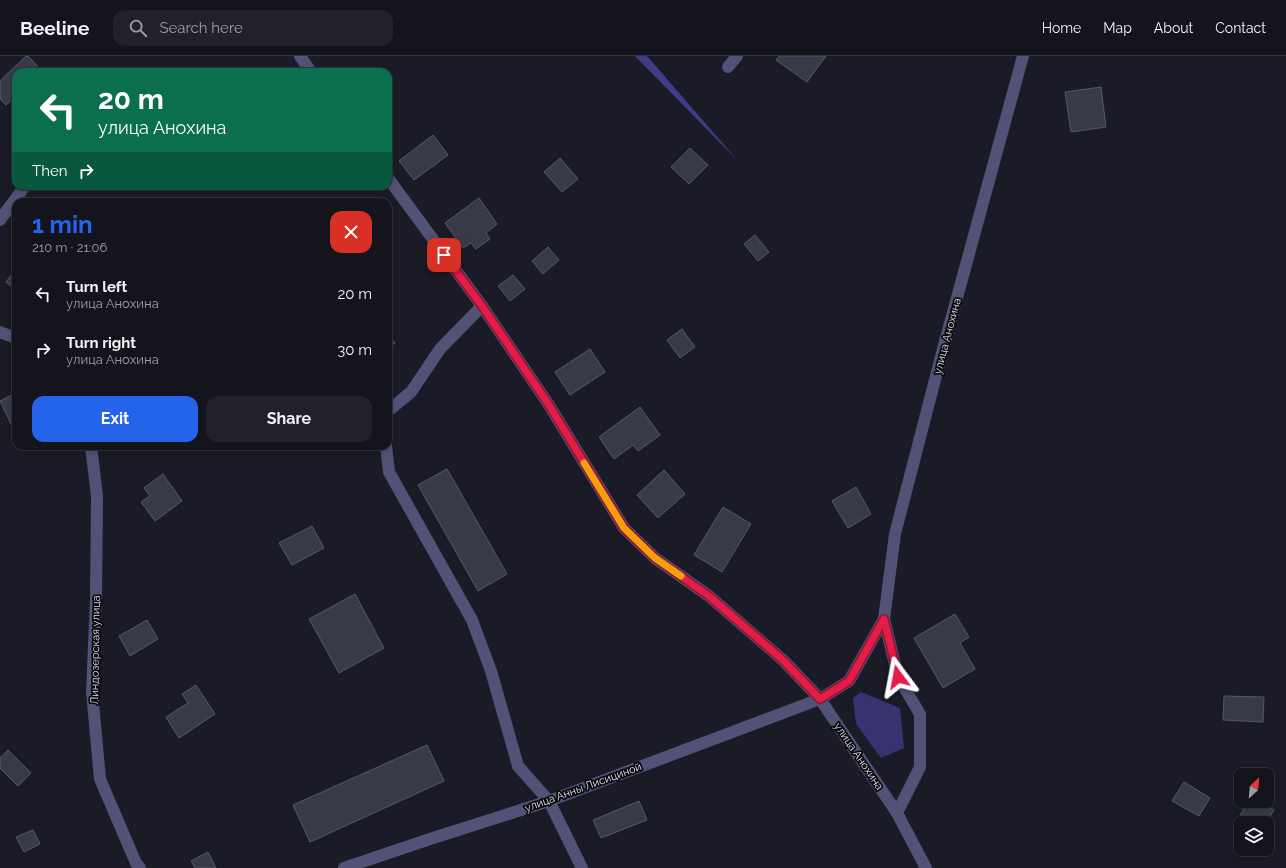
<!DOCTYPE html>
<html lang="en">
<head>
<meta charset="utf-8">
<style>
  :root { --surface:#14141d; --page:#21212a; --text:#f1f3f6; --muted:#9d9ea4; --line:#33333b; --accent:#2563eb }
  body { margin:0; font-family:Raleway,sans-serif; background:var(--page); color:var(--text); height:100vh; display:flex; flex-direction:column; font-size:15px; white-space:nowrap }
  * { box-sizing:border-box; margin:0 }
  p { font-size:13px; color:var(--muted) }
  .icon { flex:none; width:22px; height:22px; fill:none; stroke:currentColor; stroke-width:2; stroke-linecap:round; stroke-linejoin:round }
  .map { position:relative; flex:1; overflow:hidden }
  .drawer { position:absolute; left:12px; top:142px; width:380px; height:252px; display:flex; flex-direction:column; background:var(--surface); border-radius:12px; box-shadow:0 2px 6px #0003,0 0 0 1px var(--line) }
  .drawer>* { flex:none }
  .top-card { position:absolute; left:12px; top:12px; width:380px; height:122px; border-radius:12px; box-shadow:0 2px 6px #0003,0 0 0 1px var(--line); background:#0b6e4f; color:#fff; overflow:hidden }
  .needle { width:26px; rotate:26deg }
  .buttons { position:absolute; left:1234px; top:712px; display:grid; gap:8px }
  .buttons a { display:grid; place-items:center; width:40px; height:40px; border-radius:8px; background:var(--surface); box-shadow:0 2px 6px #0003,0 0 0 1px var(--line); font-size:20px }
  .pin { position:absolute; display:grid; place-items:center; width:34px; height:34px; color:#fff; margin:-17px; border-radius:8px; box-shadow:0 2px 6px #0006 }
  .me { position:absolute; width:44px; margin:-22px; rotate:347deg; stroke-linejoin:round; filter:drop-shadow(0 0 3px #0008) }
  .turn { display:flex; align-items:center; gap:14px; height:84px; padding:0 20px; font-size:18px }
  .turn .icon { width:52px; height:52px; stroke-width:2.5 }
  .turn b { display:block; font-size:28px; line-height:34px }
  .then { display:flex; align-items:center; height:38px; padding:0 20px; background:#0003; gap:8px; font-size:15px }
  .round { display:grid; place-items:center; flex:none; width:42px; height:42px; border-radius:12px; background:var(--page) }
  .summary { display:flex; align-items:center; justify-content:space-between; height:68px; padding:0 20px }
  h1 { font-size:24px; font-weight:700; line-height:30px; color:var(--accent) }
  .button { display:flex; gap:8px; margin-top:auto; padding:8px 20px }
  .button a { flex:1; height:46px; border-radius:12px; background:var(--accent); color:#fff; font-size:16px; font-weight:700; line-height:46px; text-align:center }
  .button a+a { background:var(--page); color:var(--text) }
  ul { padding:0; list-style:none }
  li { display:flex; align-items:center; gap:12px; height:56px; padding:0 20px }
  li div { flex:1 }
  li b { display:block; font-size:15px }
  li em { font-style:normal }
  header { display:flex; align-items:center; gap:24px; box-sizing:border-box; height:56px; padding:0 20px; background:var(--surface); border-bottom:1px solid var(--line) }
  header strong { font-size:19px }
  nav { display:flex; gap:22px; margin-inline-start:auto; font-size:14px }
  .search { width:280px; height:36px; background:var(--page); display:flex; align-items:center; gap:10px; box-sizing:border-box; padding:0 14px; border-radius:12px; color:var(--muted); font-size:15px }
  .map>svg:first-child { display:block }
  .green { fill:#383370 }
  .forest { fill:#423b89 }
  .building { fill:#393a48; stroke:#575867 }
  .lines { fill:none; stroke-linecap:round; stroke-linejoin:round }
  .minor { stroke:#515275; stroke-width:12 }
  .route-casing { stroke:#92132f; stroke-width:10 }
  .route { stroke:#e11d48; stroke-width:7 }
  .slow { stroke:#f59e0b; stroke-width:7 }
  .labels { text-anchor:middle; stroke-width:3.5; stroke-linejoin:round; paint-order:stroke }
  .street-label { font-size:11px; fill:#e1e1ea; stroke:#06060b }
</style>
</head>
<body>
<header>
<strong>Beeline</strong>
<div class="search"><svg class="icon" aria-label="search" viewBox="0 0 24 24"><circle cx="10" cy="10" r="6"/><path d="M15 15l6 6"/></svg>Search here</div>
<nav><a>Home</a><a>Map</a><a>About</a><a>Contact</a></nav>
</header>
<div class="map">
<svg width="1286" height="812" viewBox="0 0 1286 812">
  <rect width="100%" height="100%" fill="#1b1b27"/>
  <path class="green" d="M861,636l39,16 4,40 -23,10 -25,-34 -3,-26z"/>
  <path class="forest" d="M635,0h12l91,105z"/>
  <g class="building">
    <path d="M26,0h2l14,15 -26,1v24l-10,9 -6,-6v-18z"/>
    <path d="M779,0h47l-19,26 -31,-22z"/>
    <path d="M1101,31l5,40 -35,5 -6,-40z"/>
    <path d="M433,79l15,20 -34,25 -15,-19z"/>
    <path d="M690,92l18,17 -19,19 -18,-17z"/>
    <path d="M560,102l18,21 -16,13 -18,-20z"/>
    <path d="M479,142l18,26 -11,9 4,6 -14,10 -5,-6 -8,5 -18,-25z"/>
    <path d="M755,179l14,17 -11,9 -14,-17z"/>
    <path d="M548,191l11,13 -16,14 -11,-13z"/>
    <path d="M16,213v21l-10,-8z"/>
    <path d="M513,219l12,14 -15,12 -12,-15z"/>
    <path d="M682,273l13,18 -15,11 -13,-18z"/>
    <path d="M388,279l7,8 -7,5z"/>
    <path d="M590,293l15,23 -35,23 -15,-23z"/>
    <path d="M16,337v31l-4,2 -12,-25z"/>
    <path d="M640,351l20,28 -22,16 -5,-6 -19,14 -15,-22z"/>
    <path d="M447,413l60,105 -29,17 -60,-106z"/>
    <path d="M664,414l21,24 -27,24 -21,-23z"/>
    <path d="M163,418l19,27 -27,20 -14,-19 9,-6 -6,-8z"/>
    <path d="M856,431l15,27 -23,14 -16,-27z"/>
    <path d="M723,451l28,17 -29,48 -28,-17z"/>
    <path d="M312,470l12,22 -32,17 -13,-22z"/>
    <path d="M355,538l29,54 -45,25 -30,-54z"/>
    <path d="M955,558l14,23 -9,6 15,26 -32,19 -29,-50z"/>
    <path d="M147,564l11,19 -28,17 -11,-20z"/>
    <path d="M196,629l19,29 -36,24 -13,-21 22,-14 -6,-9z"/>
    <path d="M1224,640l40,1 -1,25 -40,-2z"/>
    <path d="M427,689l17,36 -134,61 -17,-37z"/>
    <path d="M8,694l23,23 -13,13 -18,-18v-10z"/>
    <path d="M1184,726l26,16 -11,18 -27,-15z"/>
    <path d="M639,745l8,19 -46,18 -8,-18z"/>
    <path d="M1248,745h9l17,9 -8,13h-25v5l-6,-3z"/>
    <path d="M33,774l7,14 -16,8 -8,-15z"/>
    <path d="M208,796l8,16h-21l-4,-7z"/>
  </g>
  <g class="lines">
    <g class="minor">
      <path d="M300,0l11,16"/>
      <path d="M728,11l9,-11"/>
      <path d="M0,164l25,-34"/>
      <path d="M0,276l16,6"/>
      <path d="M388,355l23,-19 29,-43 42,-43"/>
      <path d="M91,390l6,50 -1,103 -4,93 8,87 36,84 4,5"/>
      <path d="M386,390l3,26 83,148 19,51 27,95 31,35 33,67"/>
      <path d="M884,563l-35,62 -29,18 77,114"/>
      <path d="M344,812l86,-29 119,-38 271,-102 -36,-38 -75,-65 -54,-38 -31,-30 -75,-123 -67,-99 -94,-128"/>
      <path d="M926,812l-29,-55 23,-46v-53l-22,-37 -14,-58 11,-85 48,-185 80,-293"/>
    </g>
  </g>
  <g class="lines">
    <defs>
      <path id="route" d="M444,199l38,51 67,99 75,123 31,30 54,38 75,65 36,38 29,-18 35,-62 14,58"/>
    </defs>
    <use href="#route" class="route-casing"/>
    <use href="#route" class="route"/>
    <path class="slow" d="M584,407l40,65 31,30 26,18"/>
  </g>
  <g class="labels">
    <g class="street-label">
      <text transform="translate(947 280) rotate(-75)" y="4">улица Анохина</text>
      <text transform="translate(95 594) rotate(-89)" y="4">Линдозерская улица</text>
      <text transform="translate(859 700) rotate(56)" y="4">улица Анохина</text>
      <text transform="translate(583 731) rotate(-20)" y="4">улица Анны Лисициной</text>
    </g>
  </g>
</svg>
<div class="buttons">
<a><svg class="needle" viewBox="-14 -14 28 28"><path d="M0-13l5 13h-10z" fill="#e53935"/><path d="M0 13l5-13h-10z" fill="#9d9ea4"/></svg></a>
<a><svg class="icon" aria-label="layers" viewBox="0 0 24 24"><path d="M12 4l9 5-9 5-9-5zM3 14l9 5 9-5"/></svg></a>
</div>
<div class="pin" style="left:444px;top:199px;background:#d93025"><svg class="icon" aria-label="arrive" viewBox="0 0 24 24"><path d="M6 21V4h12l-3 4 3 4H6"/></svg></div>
<svg class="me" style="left:898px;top:621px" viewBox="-20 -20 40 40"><path d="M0-17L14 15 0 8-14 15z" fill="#e11d48" stroke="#fff" stroke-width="4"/></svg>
<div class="top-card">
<div class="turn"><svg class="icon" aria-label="left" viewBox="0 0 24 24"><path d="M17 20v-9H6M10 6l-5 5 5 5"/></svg><div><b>20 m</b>улица Анохина</div></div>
<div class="then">Then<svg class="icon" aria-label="right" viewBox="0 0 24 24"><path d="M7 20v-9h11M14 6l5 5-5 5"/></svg></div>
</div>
<section class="drawer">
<div class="summary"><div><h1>1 min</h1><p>210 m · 21:06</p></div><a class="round" style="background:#d93025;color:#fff"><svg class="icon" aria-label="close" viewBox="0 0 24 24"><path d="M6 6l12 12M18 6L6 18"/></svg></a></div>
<ul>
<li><svg class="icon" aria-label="left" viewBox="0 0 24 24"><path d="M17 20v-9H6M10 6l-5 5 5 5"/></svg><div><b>Turn left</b><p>улица Анохина</p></div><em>20 m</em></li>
<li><svg class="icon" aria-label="right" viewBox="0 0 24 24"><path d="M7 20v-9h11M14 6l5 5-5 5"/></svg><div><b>Turn right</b><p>улица Анохина</p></div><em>30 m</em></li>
</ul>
<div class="button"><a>Exit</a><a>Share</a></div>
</section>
</div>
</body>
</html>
